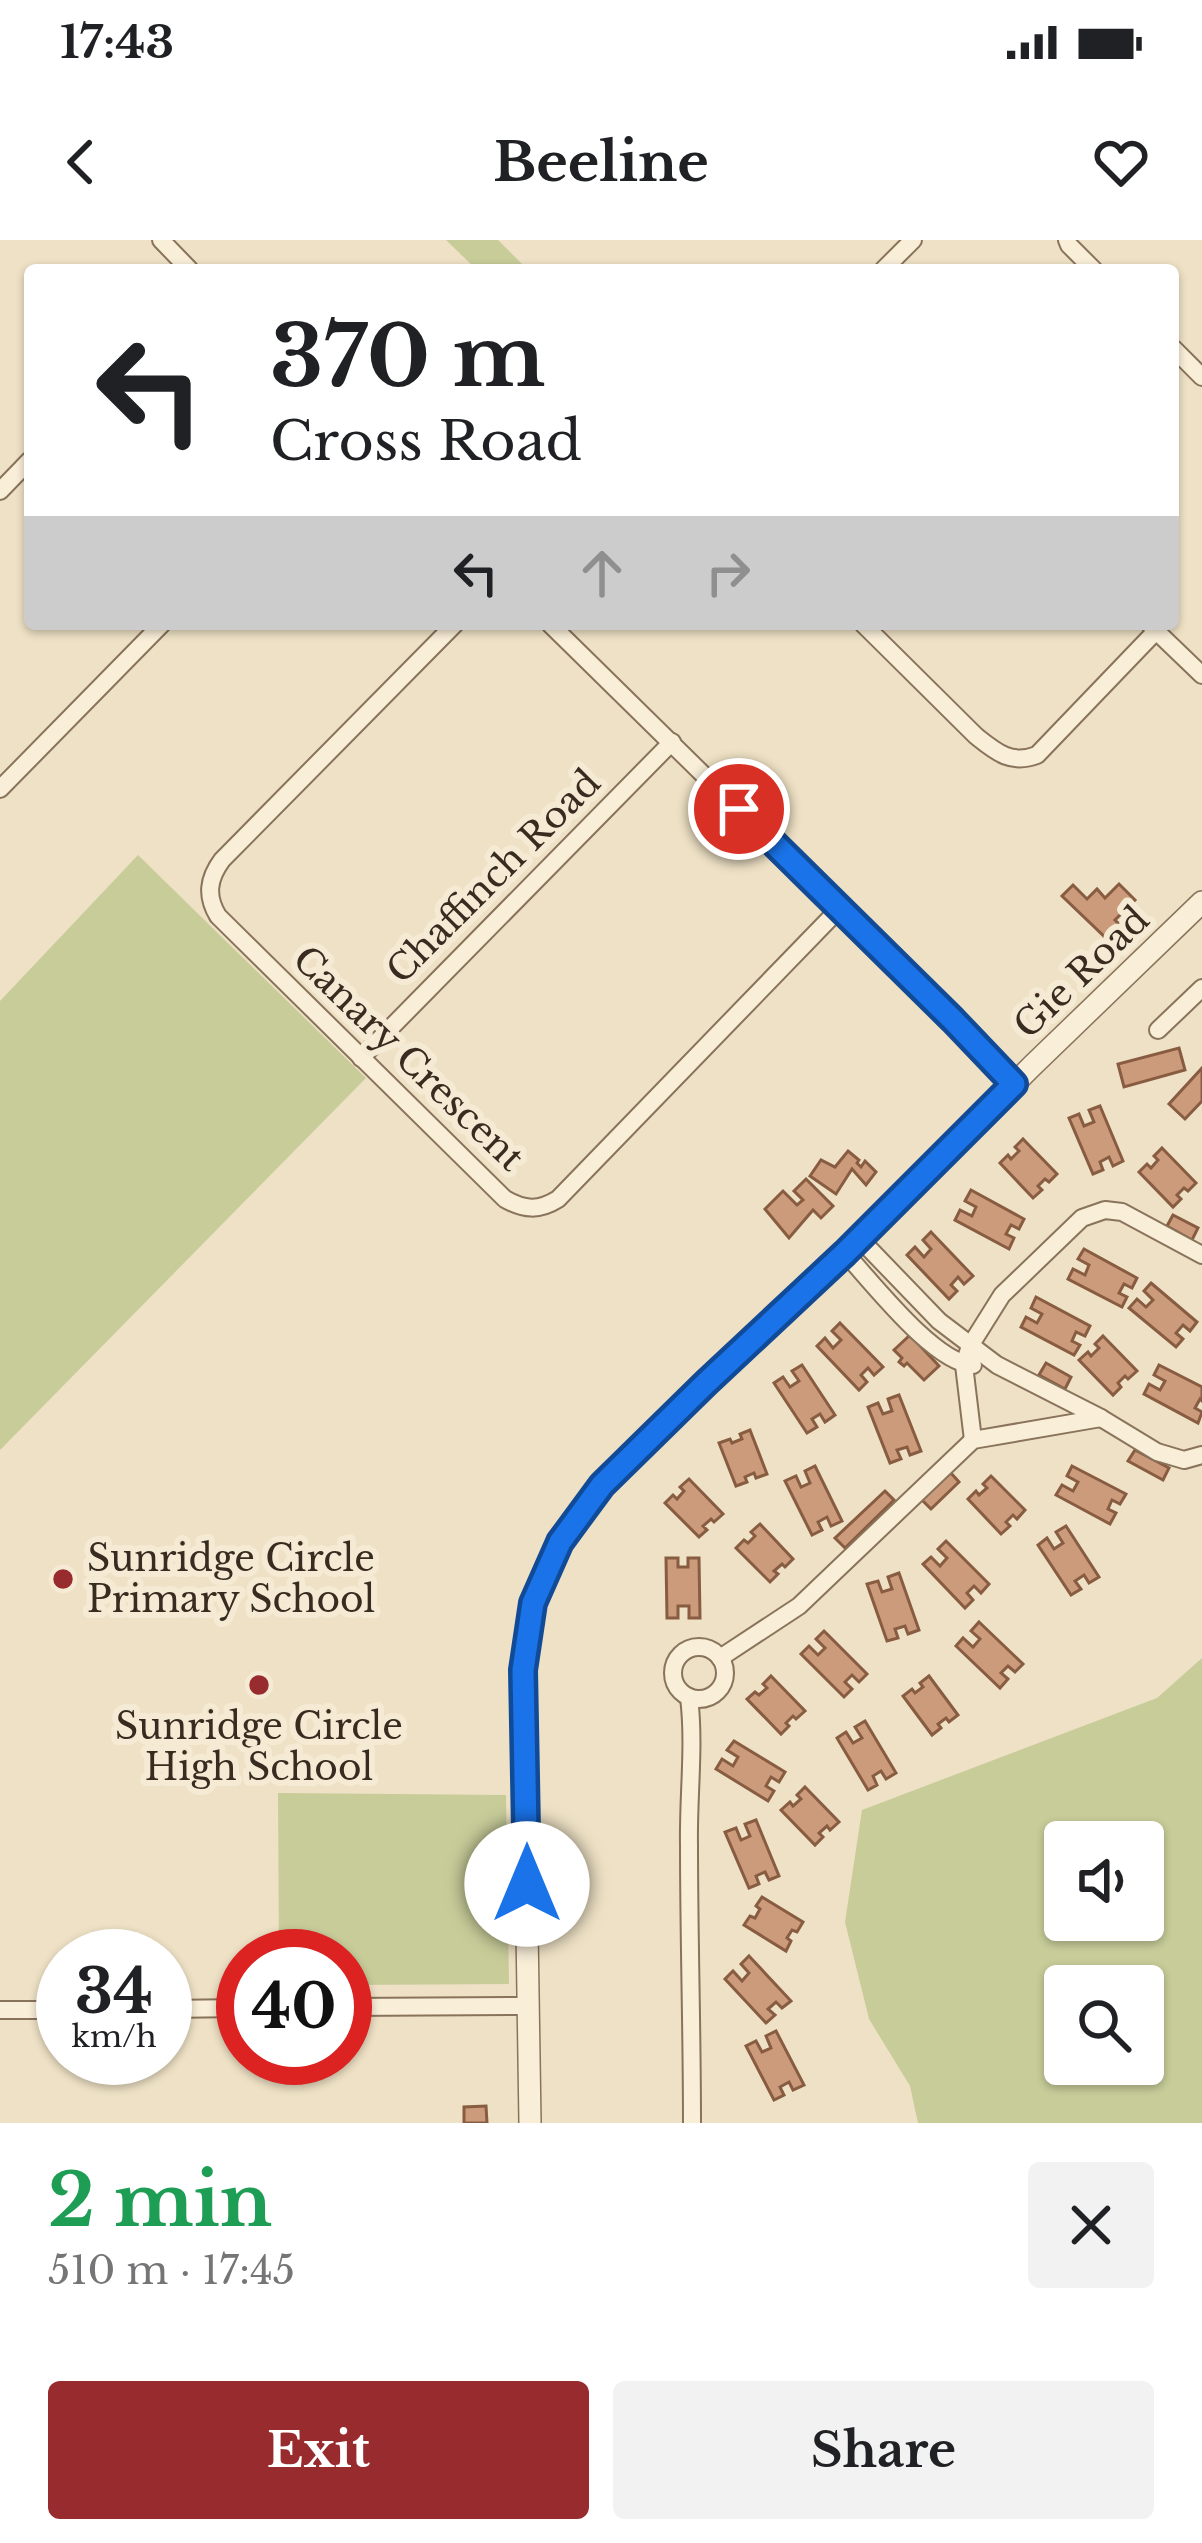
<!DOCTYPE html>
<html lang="en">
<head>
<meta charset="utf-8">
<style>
  :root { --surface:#fff; --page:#f2f2f2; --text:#202124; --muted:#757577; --accent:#982b2e }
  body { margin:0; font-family:"Libre Baskerville",serif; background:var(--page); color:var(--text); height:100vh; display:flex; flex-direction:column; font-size:45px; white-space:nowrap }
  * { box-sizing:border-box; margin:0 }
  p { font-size:39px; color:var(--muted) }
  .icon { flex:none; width:66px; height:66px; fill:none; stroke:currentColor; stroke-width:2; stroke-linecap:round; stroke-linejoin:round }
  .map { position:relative; height:1883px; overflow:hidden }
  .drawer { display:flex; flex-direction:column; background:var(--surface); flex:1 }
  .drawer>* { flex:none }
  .banner { position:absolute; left:24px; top:24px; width:1155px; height:366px; border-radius:12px; box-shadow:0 3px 9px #0004; background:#fff; color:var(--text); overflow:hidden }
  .buttons { position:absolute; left:1044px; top:1581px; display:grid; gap:24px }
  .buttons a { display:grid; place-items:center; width:120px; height:120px; border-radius:12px; background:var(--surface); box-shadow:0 3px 9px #0004; font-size:60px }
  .speed { position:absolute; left:36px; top:1689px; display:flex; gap:24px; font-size:60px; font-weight:700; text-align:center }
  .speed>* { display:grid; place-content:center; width:156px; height:156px; border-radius:50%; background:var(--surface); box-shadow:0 3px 9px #0004; line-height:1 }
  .speed small { font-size:30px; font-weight:400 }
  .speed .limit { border:18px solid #d22; background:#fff; color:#111 }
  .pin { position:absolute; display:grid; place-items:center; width:102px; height:102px; color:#fff; margin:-51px; border:6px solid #fff; border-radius:50%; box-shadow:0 3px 12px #0007 }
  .me { position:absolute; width:132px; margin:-66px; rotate:0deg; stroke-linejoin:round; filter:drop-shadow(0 0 9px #0008) }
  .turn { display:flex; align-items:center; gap:42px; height:252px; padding:0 48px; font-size:54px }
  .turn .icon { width:156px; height:156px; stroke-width:2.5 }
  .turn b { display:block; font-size:84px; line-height:102px }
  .lanes { display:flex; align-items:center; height:114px; padding:0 48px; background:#0003; justify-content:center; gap:60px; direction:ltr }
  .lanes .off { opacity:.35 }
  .round { display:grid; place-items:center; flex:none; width:126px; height:126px; border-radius:12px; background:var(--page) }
  .summary { display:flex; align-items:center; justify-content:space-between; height:204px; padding:0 48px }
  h1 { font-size:72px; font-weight:800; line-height:90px; color:#1e9e55 }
  .primary-button { display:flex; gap:24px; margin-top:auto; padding:24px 48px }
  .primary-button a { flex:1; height:138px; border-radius:12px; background:var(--accent); color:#fff; font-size:48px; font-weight:800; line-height:138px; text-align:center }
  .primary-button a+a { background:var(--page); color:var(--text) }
  .status { display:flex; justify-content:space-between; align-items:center; height:84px; padding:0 60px; background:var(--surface); direction:ltr }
  .status svg { height:33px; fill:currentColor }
  header { display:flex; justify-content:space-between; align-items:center; height:156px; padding:0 48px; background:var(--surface); font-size:54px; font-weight:800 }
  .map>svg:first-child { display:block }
  .green { fill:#c7cc99; fill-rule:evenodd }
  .building { fill:#cc9b7b; stroke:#885c41; stroke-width:3 }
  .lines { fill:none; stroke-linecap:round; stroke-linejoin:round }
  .minor-casing { stroke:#89735b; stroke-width:20 }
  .tertiary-casing { stroke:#89735b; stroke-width:24 }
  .minor { stroke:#f9eed8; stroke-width:16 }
  .tertiary { stroke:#f9eed8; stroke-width:21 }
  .route-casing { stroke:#114b97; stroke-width:30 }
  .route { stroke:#1a73e8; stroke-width:21 }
  .poi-dot { fill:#982b2e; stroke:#f5ebd5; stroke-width:4.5 }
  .labels { text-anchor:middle; stroke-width:12; stroke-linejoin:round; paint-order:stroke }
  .street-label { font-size:36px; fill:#392b1f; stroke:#f5ebd5 }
  .poi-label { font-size:36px; fill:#392b1f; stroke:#f5ebd5; text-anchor:start }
</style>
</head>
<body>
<div class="status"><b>17:43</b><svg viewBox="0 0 49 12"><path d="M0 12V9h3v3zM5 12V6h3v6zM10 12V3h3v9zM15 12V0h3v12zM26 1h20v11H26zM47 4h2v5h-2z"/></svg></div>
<header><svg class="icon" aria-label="back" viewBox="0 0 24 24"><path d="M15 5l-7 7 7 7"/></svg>Beeline<svg class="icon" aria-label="heart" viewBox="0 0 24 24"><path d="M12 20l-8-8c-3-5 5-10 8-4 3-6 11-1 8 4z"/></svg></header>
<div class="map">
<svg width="1202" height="1883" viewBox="0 0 1202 1883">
  <rect width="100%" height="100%" fill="#eee1c5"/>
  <g class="green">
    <path d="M446,0h52l30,30h-51z"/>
    <path d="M138,615l228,223 -366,372v-449z"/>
    <path d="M1202,1418v465h-284l-8,-37 -41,-67 -24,-97 17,-112 295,-112zM1143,1602v78h-78v-78zM1143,1746v78h-78v-78z"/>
    <path d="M278,1553l228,2 3,189 -164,1v-29h-66z"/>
  </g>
  <g class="building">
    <path d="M1119,644l16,16 -20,20 6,6 -13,14 -46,-44 11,-11 14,14 10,-10 8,9z"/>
    <path d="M1179,808l6,22 -61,17 -6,-23z"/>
    <path d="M1202,828v33l-17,18 -16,-15z"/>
    <path d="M1100,866l23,55 -10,5 -4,-9 -9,5 3,8 -10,4 -24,-56 10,-4 5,12 10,-4 -5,-12z"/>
    <path d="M1023,899l34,35 -8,8 -4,-3 -7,7 4,4 -9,8 -33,-35 8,-8 3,4 8,-8 -4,-4z"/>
    <path d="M1162,908l34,35 -8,8 -4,-3 -7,7 4,4 -8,8 -34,-35 8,-8 4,4 7,-8 -4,-4z"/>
    <path d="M848,911l11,9 -2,3 4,4 4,-6 11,11 -10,13 -14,-16 -16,25 -26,-18 11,-16 14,7z"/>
    <path d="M806,939l27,27 -12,12 -8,-8 -24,28 -24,-29 18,-18 14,14 6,-5 -9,-9z"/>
    <path d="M971,950l53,29 -5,10 -8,-4 -5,9 8,4 -5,11 -54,-29 5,-10 12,6 4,-9 -11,-6z"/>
    <path d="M1173,975l25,13 -6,12 -25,-14z"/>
    <path d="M931,992l42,44 -9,8 -6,-7 -7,8 6,6 -8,8 -42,-44 8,-8 9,10 7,-8 -8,-9z"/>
    <path d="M1084,1009l53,29 -5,10 -8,-4 -5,9 8,4 -5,10 -54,-28 5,-10 12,6 4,-10 -11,-6z"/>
    <path d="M1151,1043l46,39 -7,9 -7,-6 -7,8 7,6 -7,8 -47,-39 8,-9 9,8 7,-7 -9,-9z"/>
    <path d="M1036,1057l54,29 -5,10 -9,-4 -4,9 8,4 -6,10 -53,-28 5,-10 11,6 5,-9 -11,-6z"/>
    <path d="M840,1083l43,44 -9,8 -6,-7 -7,7 6,7 -8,8 -42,-44 8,-8 8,10 8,-8 -9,-9z"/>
    <path d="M910,1095l29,31 -15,14 -17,-17 -3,3 -5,-4 3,-4 -8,-8z"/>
    <path d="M1103,1096l34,35 -9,8 -3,-3 -7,7 3,4 -8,8 -34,-35 9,-8 3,4 8,-8 -4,-4z"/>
    <path d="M1046,1123l25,14 -6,12 -26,-14z"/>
    <path d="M802,1125l33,50 -10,7 -5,-8 -8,5 5,8 -10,6 -33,-50 9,-6 7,10 9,-6 -7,-10z"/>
    <path d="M1159,1125l43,22v14l-2,-2 -5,9 7,4 -4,11 -54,-29 5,-10 11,6 5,-9 -11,-6z"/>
    <path d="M899,1155l22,56 -11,4 -3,-8 -10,3 4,9 -11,4 -22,-56 10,-4 5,11 9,-3 -4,-12z"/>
    <path d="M750,1190l17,44 -11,4 -2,-5 -9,4 2,5 -11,4 -17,-43 11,-4 2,4 10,-4 -2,-5z"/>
    <path d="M1135,1210l34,18 -6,12 -35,-19z"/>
    <path d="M815,1226l27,55 -11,5 -4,-9 -9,5 4,8 -10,5 -27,-54 11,-5 5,11 9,-4 -5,-12z"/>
    <path d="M1072,1226l54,28 -6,10 -8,-4 -4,9 8,4 -6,11 -54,-29 6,-10 11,6 5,-9 -11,-6z"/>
    <path d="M950,1232l9,10 -28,27 -9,-9z"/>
    <path d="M991,1236l34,34 -8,9 -4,-4 -7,7 4,4 -9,8 -33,-35 8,-8 3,4 8,-7 -4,-4z"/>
    <path d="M689,1239l34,35 -9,8 -3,-3 -8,7 4,4 -8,7 -34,-34 8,-8 4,4 7,-8 -4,-4z"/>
    <path d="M885,1251l9,9 -49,48 -10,-10z"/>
    <path d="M760,1284l33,35 -8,8 -3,-3 -8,7 4,3 -8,8 -34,-34 8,-8 4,3 7,-7 -4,-4z"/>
    <path d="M1066,1286l33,51 -10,6 -5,-8 -9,6 6,8 -10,6 -33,-50 9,-7 7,11 9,-6 -7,-11z"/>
    <path d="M946,1301l43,43 -8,9 -7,-7 -7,7 6,7 -8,8 -42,-44 8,-7 9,9 7,-8 -9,-9z"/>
    <path d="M666,1318h12v9h10v-9h11l1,60h-11v-12h-11v12h-11z"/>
    <path d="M899,1333l20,57 -11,4 -3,-8 -10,3 3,9 -11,3 -20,-57 11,-3 4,11 10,-3 -4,-12z"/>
    <path d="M979,1382l44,42 -8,8 -7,-6 -7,7 7,6 -8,9 -44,-42 7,-8 10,9 7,-8 -9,-8z"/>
    <path d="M824,1391l43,43 -8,8 -7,-7 -7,7 7,7 -8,8 -43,-43 8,-8 9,9 7,-7 -9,-9z"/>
    <path d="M771,1436l34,35 -9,8 -3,-3 -7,7 3,3 -8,8 -34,-35 8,-7 4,3 8,-7 -4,-4z"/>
    <path d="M929,1436l29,39 -9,7 -3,-4 -8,6 3,4 -9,7 -29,-39 9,-7 3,4 8,-6 -3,-4z"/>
    <path d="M865,1481l31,52 -10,6 -5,-8 -8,5 4,9 -9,5 -31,-52 9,-6 7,11 9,-5 -7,-11z"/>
    <path d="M734,1501l51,31 -6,10 -8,-5 -5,9 8,5 -6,10 -52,-32 6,-10 11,7 5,-9 -11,-7z"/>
    <path d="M805,1547l34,35 -9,8 -3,-4 -8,7 4,4 -8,8 -34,-35 9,-8 3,4 8,-7 -4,-4z"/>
    <path d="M756,1580l23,56 -10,4 -4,-8 -9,4 3,8 -10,4 -24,-56 11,-4 5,12 9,-4 -5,-12z"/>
    <path d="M762,1657l41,25 -6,10 -5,-2 -5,8 4,3 -5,10 -42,-26 6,-9 5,2 5,-9 -4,-3z"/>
    <path d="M749,1716l42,45 -9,7 -6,-6 -8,7 7,6 -9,8 -41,-44 8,-8 9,10 7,-8 -8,-9z"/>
    <path d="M776,1791l28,54 -11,5 -4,-8 -9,5 4,8 -10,5 -28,-54 10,-5 6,11 9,-4 -5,-12z"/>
    <path d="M486,1866l1,17h-23v-16z"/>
  </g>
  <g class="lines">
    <defs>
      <g id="minor">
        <path d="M161,0l29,30"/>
        <path d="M1067,0l2,5 25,25"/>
        <path d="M883,30l30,-30"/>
        <path d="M1173,108l29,29"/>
        <path d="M0,251l30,-31"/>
        <path d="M455,384l-233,236c-14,19 -16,36 -4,56l287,283c19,11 34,12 53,0l281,-290"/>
        <path d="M550,384l403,396 61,64"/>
        <path d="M863,384l113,112c20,16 35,29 61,19l119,-124"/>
        <path d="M1151,386l51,49"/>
        <path d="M0,549l162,-165"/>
        <path d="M1158,790l44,-42"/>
        <path d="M361,818l311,-316"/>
        <path d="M859,998l80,83 58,44 104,53 56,34 27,8 18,-5"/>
        <path d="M845,1013c27,29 89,110 128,112"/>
        <path d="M973,1200l-9,-75 6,-19 32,-51 80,-77 23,-8 17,2 80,43"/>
        <circle cx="699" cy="1433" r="26"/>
        <path d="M720,1418l79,-52 174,-166 128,-22"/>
        <path d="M689,1457c6,49 -1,99 0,148 0,93 3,185 3,278"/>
        <path d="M345,1767l182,-1"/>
        <path d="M165,1769l78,-1"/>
        <path d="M0,1770h63"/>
      </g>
      <path id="tertiary" d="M530,1883l-7,-453c8,-80 27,-123 79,-185l243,-232 187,-187 170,-164"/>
    </defs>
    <use href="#minor" class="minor-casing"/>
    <use href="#tertiary" class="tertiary-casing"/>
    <use href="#minor" class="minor"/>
    <use href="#tertiary" class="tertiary"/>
  </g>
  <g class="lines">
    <defs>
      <path id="route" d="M527,1644l-4,-214 10,-67 27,-61 42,-57 104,-102 139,-130 169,-169 -61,-64 -214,-211"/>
    </defs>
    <use href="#route" class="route-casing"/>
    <use href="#route" class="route"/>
  </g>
  <g class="poi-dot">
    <circle cx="63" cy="1339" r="12"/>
    <circle cx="259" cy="1445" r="12"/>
  </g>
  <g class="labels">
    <g class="street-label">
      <text transform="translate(493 636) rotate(-45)" y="13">Chaffinch Road</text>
      <text transform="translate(1081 732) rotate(-44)" y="13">Gie Road</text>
      <text transform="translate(409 818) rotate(44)" y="13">Canary Crescent</text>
    </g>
    <g class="poi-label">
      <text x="87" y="1331">Sunridge Circle<tspan x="87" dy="41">Primary School</tspan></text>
      <text x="259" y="1499" text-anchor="middle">Sunridge Circle<tspan x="259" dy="41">High School</tspan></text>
    </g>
  </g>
</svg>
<div class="buttons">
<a><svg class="icon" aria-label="sound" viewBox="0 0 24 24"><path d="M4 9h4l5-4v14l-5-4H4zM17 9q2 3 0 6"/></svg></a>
<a><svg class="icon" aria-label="search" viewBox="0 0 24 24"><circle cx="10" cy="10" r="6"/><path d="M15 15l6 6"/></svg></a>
</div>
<div class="speed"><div>34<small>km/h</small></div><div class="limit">40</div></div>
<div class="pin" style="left:739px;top:569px;background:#d93025"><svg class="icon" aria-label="arrive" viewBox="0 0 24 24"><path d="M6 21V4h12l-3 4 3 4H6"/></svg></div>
<svg class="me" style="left:527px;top:1644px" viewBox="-20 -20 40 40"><circle r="19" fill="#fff"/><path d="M0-13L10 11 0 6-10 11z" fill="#1a73e8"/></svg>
<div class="banner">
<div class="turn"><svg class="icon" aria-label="left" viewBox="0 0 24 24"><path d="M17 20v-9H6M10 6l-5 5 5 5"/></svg><div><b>370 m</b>Cross Road</div></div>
<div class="lanes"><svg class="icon" aria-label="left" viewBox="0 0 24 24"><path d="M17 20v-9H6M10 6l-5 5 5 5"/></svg><svg class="icon off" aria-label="ahead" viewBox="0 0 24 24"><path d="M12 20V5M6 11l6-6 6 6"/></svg><svg class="icon off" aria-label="right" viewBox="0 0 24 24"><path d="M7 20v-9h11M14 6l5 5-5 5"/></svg></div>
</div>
</div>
<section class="drawer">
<div class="summary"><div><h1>2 min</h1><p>510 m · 17:45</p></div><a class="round"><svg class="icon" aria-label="close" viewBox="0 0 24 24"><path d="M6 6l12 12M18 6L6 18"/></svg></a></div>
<div class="primary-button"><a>Exit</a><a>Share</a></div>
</section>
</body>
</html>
